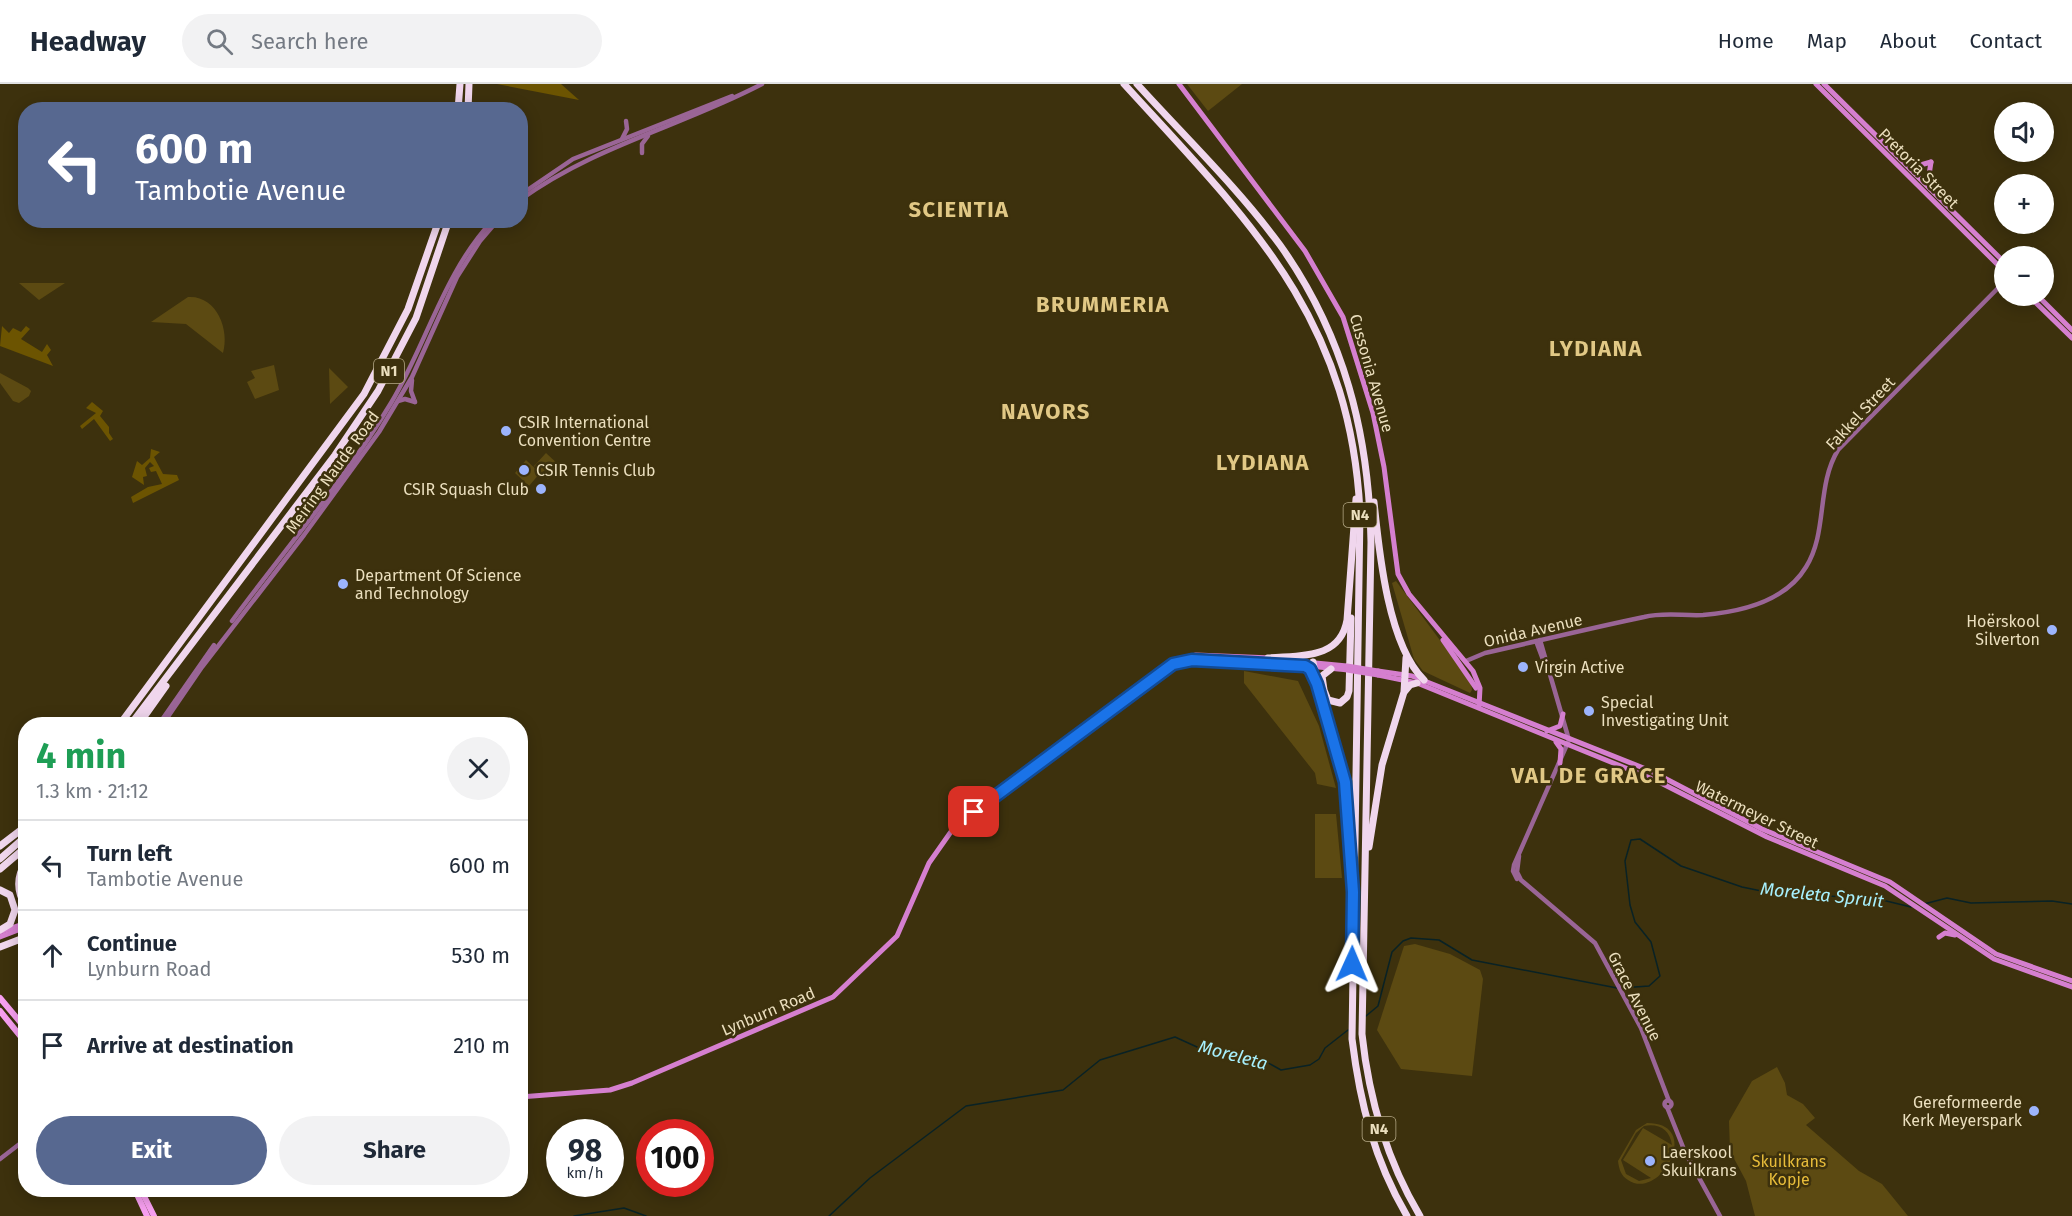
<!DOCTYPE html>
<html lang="en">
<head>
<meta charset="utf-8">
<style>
  :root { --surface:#fff; --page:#f2f2f3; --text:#1f2937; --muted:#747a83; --line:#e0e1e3; --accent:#576890 }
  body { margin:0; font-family:"Fira Sans",sans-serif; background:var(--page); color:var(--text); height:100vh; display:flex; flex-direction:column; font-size:22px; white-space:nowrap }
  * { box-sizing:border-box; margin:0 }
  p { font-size:20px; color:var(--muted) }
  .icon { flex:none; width:33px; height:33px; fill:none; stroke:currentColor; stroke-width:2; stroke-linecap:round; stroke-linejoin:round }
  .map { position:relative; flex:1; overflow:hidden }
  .side { position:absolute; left:18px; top:633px; width:510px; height:480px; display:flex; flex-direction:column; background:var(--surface); border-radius:24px; box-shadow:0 3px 15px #0003 }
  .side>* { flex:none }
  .top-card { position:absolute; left:18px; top:18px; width:510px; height:126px; border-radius:24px; box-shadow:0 3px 15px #0003; background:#576890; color:#fff; overflow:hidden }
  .fabs { position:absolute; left:1994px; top:18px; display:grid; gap:12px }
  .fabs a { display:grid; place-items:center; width:60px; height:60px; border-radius:50%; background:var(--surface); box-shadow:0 3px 15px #0003; font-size:30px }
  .speed { position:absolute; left:546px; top:1035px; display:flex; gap:12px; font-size:30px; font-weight:700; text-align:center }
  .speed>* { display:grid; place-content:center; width:78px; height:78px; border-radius:50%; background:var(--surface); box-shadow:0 3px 15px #0003; line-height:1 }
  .speed small { font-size:15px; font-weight:400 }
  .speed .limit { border:9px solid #d22; background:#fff; color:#111 }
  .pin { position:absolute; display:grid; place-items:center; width:51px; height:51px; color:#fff; margin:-26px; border-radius:12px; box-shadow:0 3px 9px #0006 }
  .me { position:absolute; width:66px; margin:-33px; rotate:1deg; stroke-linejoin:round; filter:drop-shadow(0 0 4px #0008) }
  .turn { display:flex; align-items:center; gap:21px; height:126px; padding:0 18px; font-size:27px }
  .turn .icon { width:78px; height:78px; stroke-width:2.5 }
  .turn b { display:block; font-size:42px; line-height:51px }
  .round { display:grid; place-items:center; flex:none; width:63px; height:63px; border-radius:32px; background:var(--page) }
  .summary { display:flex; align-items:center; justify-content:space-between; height:102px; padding:0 18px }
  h1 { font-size:36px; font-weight:700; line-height:45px; color:#1e9e55 }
  .action { display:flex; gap:12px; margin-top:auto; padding:12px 18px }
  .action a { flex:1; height:69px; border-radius:36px; background:var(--accent); color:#fff; font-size:24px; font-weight:700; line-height:69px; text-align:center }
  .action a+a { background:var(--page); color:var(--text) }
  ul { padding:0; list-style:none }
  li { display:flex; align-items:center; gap:18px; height:90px; padding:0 18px; border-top:2px solid var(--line) }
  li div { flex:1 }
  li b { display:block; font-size:22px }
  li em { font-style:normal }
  header { display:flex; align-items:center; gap:36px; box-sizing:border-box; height:84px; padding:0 30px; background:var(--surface); border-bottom:2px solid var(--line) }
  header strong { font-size:28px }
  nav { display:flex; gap:33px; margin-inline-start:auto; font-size:21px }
  .search { width:420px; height:54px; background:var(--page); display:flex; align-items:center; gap:15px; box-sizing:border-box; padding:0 21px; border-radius:33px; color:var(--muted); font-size:22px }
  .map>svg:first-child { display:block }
  .green { fill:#5c4a12; fill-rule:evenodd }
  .forest { fill:#6c5401 }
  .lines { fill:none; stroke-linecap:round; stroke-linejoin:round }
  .stream { stroke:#092225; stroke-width:1.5 }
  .tertiary { stroke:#9a6596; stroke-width:4.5 }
  .secondary { stroke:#d57fcf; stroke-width:5 }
  .primary { stroke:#f79ff0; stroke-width:6 }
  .motorway { stroke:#f0d6ed; stroke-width:7 }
  .secondary-bridge { stroke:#d57fcf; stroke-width:5 }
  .route-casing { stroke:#114b97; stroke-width:15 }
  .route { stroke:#1a73e8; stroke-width:10 }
  .poi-dot { fill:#9cb4fd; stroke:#3d310d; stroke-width:2 }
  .labels { text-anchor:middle; stroke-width:5; stroke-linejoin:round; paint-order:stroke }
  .shield { fill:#3d310d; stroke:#b7ab89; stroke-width:1.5 }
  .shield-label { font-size:15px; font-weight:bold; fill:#ebdfbe }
  .street-label { font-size:16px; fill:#ebdfbe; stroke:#3d310d }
  .poi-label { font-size:16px; fill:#ebdfbe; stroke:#3d310d; text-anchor:start }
  .park-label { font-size:16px; fill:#e7bc3a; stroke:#3d310d }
  .water-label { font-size:18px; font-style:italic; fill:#a7f0fd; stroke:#3d310d }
  .district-label { font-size:22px; font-weight:bold; letter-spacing:1.5px; fill:#e1c885; stroke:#3d310d }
</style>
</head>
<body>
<header>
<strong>Headway</strong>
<div class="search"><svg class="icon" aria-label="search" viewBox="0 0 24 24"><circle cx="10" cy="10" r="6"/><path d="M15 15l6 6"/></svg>Search here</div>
<nav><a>Home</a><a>Map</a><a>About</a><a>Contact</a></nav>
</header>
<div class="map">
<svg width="2072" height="1132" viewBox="0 0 2072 1132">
  <rect width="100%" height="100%" fill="#3d310d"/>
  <g class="green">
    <path d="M1187,0h55l-34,27z"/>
    <path d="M19,199h46l-26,17z"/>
    <path d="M188,213c28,-2 42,32 35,56l-37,-29 -35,-2z"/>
    <path d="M274,281l5,25 -24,9 -8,-17 8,-4 -4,-7z"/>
    <path d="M329,284l19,19 -18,17z"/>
    <path d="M0,289l28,15 3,3 -2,5 -10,7 -6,-2 -13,-18z"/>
    <path d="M546,369l14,13 -12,13 -14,-13z"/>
    <path d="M526,376l14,13 -11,13 -14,-13z"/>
    <path d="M1396,497l75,101 1,8 -2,3 -47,-22 -9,-12 -22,-76z"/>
    <path d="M1244,587l54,10 21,45 17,62 -19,-4 -2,-11 -71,-90z"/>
    <path d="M1315,730h21l6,64h-27z"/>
    <path d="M1415,860l35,10 30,16 3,9 -11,97 -71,-7 -24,-39 27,-84z"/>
    <path d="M1777,983l8,16 2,12 16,9 12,14 -9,7 53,46 23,13 26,32h-153l-9,-35 -16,-30 -1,-30 23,-40z"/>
    <path d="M1647,1039c57,0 13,79 -19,57 -7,-4 -9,-11 -10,-19l18,-31zM1644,1042c15,-3 26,4 28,19l-29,-17 -20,32 28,18 -12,3 -13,-7 -5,-14 15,-27z"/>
  </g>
  <g class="forest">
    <path d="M497,0h64l18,16z"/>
    <path d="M2,242l7,7 4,-5 8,4 5,-6 4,3 -9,10 21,13 5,-8 4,6 -4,5 6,11 -53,-20z"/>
    <path d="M92,318l11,9 -3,5 9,11v6l4,6 -3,2 -16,-22 -12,10 -2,-3 16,-13 -10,-5z"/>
    <path d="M151,365l9,3 -6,5 9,17 14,1 2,5 -46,23 -2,-6 17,-10 14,-3 -6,-13 -5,1 -2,-4 5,-2 -4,-4 -5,6 2,8 -4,1 1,8 -12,-8 5,-16 5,4 8,-7z"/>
  </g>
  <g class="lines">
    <g class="stream">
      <path d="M1924,820l23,-6 24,5 81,-2 20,3"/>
      <path d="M1621,904l28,-2 11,-10 -9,-34 -16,-20 -5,-17 -5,-44 6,-21 9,-1 41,27 61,21 34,7 98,4 37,9"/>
      <path d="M1366,932l12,-10 14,-54 11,-11 8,-3 28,2 33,20 145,28"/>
      <path d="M574,1132l50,-8 22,8"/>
      <path d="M829,1132l41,-38 96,-72 97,-16 37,-30 75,-23 33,15 55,8 18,10 29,-5 9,-6 6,-11 23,-18"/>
    </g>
    <g class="tertiary">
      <path d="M622,55l5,-10 -1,-8"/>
      <path d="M642,69v-9l6,-8"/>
      <path d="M520,111l53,-36 159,-63"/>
      <path d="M520,116c74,-54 162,-74 242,-116"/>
      <path d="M412,296l-1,11 4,11"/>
      <path d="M398,317l7,-2 10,3"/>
      <path d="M232,537c53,-72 113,-141 159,-218 36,-60 53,-131 102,-183"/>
      <path d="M1536,557l9,24"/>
      <path d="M1466,577l19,-8c53,-12 106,-25 159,-36 20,-5 39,-1 59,-2 38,-3 82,-13 103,-48 22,-35 10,-81 32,-117l166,-168"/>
      <path d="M159,640l55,-79"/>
      <path d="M163,640l39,-57 102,-132 75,-103 33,-55 45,-100 23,-36 18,-21"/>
      <path d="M1519,772l-2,16 4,8 74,63 46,85 28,73"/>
      <path d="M1517,795l-4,-8 1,-6 55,-125 -29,-100"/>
      <circle cx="1668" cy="1020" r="3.5"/>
      <path d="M1667,1023l18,45 35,64"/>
      <path d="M0,1075l26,-20"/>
    </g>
    <g class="secondary">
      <path d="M1179,0l126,167 38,66 30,96 11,54 14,107 11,20 64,77 7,17 -1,18"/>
      <path d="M1816,0l188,187"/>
      <path d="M1824,0l180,178"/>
      <path d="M1905,78l12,4 14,-4"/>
      <path d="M1931,78l-2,13 4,15"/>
      <path d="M2029,212l43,42"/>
      <path d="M2038,212l34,34"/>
      <path d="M1443,556l33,48"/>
      <path d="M1177,575l19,-4 76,3"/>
      <path d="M1284,576l63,6"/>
      <path d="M1378,587l34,5 239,95 111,58 128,53 106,72 76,27"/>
      <path d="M1378,591l39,8 238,97 112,57 118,49 109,73 78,28"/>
      <path d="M1097,633l33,-25"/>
      <path d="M1547,647l13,-5 3,-12"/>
      <path d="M1556,658l5,7 -1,14"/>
      <path d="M0,848l26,-9"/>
      <path d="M0,853l26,-10"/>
      <path d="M1939,853l6,-4 10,2"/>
      <path d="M520,1013l90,-7 22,-7 201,-86 64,-61 32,-73 26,-37 216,-161c28,-13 140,1 176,5"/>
    </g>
    <g class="primary">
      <path d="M0,914l26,31"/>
      <path d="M0,927l26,32"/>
      <path d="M135,1106l12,26"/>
      <path d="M141,1106l13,26"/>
    </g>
    <g class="motorway">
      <path d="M1124,0c124,136 226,231 236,428l-8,527c8,64 22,121 55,177"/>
      <path d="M1137,0c48,53 101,104 143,161 64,90 89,188 91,297l-9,492c7,66 24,125 58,182"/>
      <path d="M458,26l2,-26"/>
      <path d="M468,26l1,-26"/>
      <path d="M1374,418c5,49 14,143 50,178"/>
      <path d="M1268,574c32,-3 72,2 79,-38l9,-121"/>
      <path d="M1313,578l7,36 25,84 5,72"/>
      <path d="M1331,585l-9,7 2,14 4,10 12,3 7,-6 2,-6 2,-73"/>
      <path d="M1405,607l5,-6 7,-2"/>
      <path d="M120,640l244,-330 44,-85 31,-89"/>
      <path d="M131,640l204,-269 43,-64 38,-73 33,-98"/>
      <path d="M139,640l27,-38"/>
      <path d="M0,762l26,-20"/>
      <path d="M1369,763l13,-82 22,-73 2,-34"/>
      <path d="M0,775l26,-23"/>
      <path d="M26,778c-10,15 -10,29 0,45"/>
      <path d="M0,785l26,-22"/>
      <path d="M0,806l10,5 5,15 -5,14 -10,6"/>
      <path d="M0,863l26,-10"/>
    </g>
    <g class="secondary-bridge">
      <path d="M1347,582l31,5"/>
      <path d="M1347,586l31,5"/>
    </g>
  </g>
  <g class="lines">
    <defs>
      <path id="route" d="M974,728l199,-148 19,-4 113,6 5,3 7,15 28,98 8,110 -1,72"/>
    </defs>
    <use href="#route" class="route-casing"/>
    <use href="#route" class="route"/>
  </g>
  <g class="poi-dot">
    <circle cx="506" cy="347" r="6"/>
    <circle cx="524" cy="386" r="6"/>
    <circle cx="541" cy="405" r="6"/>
    <circle cx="343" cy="500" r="6"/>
    <circle cx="2052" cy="546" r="6"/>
    <circle cx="1523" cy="583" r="6"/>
    <circle cx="1589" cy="627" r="6"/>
    <circle cx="2034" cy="1027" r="6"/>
    <circle cx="1650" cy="1077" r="6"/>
  </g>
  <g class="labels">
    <g class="shield">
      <rect x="374" y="275" width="30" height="24" rx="4.5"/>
      <rect x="1343.5" y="419" width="33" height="24" rx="4.5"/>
      <rect x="1362.5" y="1033" width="33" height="24" rx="4.5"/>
    </g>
    <g class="shield-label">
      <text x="389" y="292">N1</text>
      <text x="1360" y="436">N4</text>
      <text x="1379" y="1050">N4</text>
    </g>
    <g class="street-label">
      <text transform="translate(1919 84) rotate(45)" y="6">Pretoria Street</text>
      <text transform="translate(1372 289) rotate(74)" y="6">Cussonia Avenue</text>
      <text transform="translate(1860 329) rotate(-47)" y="6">Fakkel Street</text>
      <text transform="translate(332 388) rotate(-54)" y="6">Meiring Naude Road</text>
      <text transform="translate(1533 546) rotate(-13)" y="6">Onida Avenue</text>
      <text transform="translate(1757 730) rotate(26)" y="6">Watermeyer Street</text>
      <text transform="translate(1635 912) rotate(63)" y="6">Grace Avenue</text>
      <text transform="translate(768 927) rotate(-23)" y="6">Lynburn Road</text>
    </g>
    <g class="poi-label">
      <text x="518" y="344">CSIR International<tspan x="518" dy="18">Convention Centre</tspan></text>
      <text x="536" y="392">CSIR Tennis Club</text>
      <text x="529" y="411" text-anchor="end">CSIR Squash Club</text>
      <text x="355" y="497">Department Of Science<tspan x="355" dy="18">and Technology</tspan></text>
      <text x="2040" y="543" text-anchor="end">Hoërskool<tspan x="2040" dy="18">Silverton</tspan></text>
      <text x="1535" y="589">Virgin Active</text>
      <text x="1601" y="624">Special<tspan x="1601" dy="18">Investigating Unit</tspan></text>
      <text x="2022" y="1024" text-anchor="end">Gereformeerde<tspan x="2022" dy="18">Kerk Meyerspark</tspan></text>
      <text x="1662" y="1074">Laerskool<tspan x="1662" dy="18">Skuilkrans</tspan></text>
    </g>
    <g class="park-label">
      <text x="1789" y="1083">Skuilkrans<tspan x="1789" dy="18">Kopje</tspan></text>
    </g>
    <g class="water-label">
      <text transform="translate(1822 811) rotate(6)" y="6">Moreleta Spruit</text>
      <text transform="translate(1233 971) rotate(15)" y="6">Moreleta</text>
    </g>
    <g class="district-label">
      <text x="959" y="133">SCIENTIA</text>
      <text x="1103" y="228">BRUMMERIA</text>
      <text x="1596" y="272">LYDIANA</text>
      <text x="1046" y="335">NAVORS</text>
      <text x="1263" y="386">LYDIANA</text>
      <text x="1589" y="699">VAL DE GRACE</text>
    </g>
  </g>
</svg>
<div class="fabs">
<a><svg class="icon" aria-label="sound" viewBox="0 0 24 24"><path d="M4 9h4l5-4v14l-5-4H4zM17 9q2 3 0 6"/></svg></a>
<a>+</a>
<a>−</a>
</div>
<div class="speed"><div>98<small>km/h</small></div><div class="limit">100</div></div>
<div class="pin" style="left:974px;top:728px;background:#d93025"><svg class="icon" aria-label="arrive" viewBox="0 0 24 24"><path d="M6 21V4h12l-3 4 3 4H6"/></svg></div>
<svg class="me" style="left:1352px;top:880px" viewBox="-20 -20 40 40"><path d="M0-17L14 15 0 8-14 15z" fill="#1a73e8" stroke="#fff" stroke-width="4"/></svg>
<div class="top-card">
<div class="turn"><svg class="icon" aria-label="left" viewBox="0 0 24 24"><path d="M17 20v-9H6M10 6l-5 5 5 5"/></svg><div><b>600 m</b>Tambotie Avenue</div></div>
</div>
<section class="side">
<div class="summary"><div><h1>4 min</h1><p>1.3 km · 21:12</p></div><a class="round"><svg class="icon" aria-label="close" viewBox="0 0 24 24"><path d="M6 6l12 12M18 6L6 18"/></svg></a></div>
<ul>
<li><svg class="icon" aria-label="left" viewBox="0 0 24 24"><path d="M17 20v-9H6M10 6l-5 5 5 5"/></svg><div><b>Turn left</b><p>Tambotie Avenue</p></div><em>600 m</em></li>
<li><svg class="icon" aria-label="ahead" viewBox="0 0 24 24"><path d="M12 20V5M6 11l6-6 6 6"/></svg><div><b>Continue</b><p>Lynburn Road</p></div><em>530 m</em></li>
<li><svg class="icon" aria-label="arrive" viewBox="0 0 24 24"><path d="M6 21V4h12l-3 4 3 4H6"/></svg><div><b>Arrive at destination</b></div><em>210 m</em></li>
</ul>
<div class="action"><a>Exit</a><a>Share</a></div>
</section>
</div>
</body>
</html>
